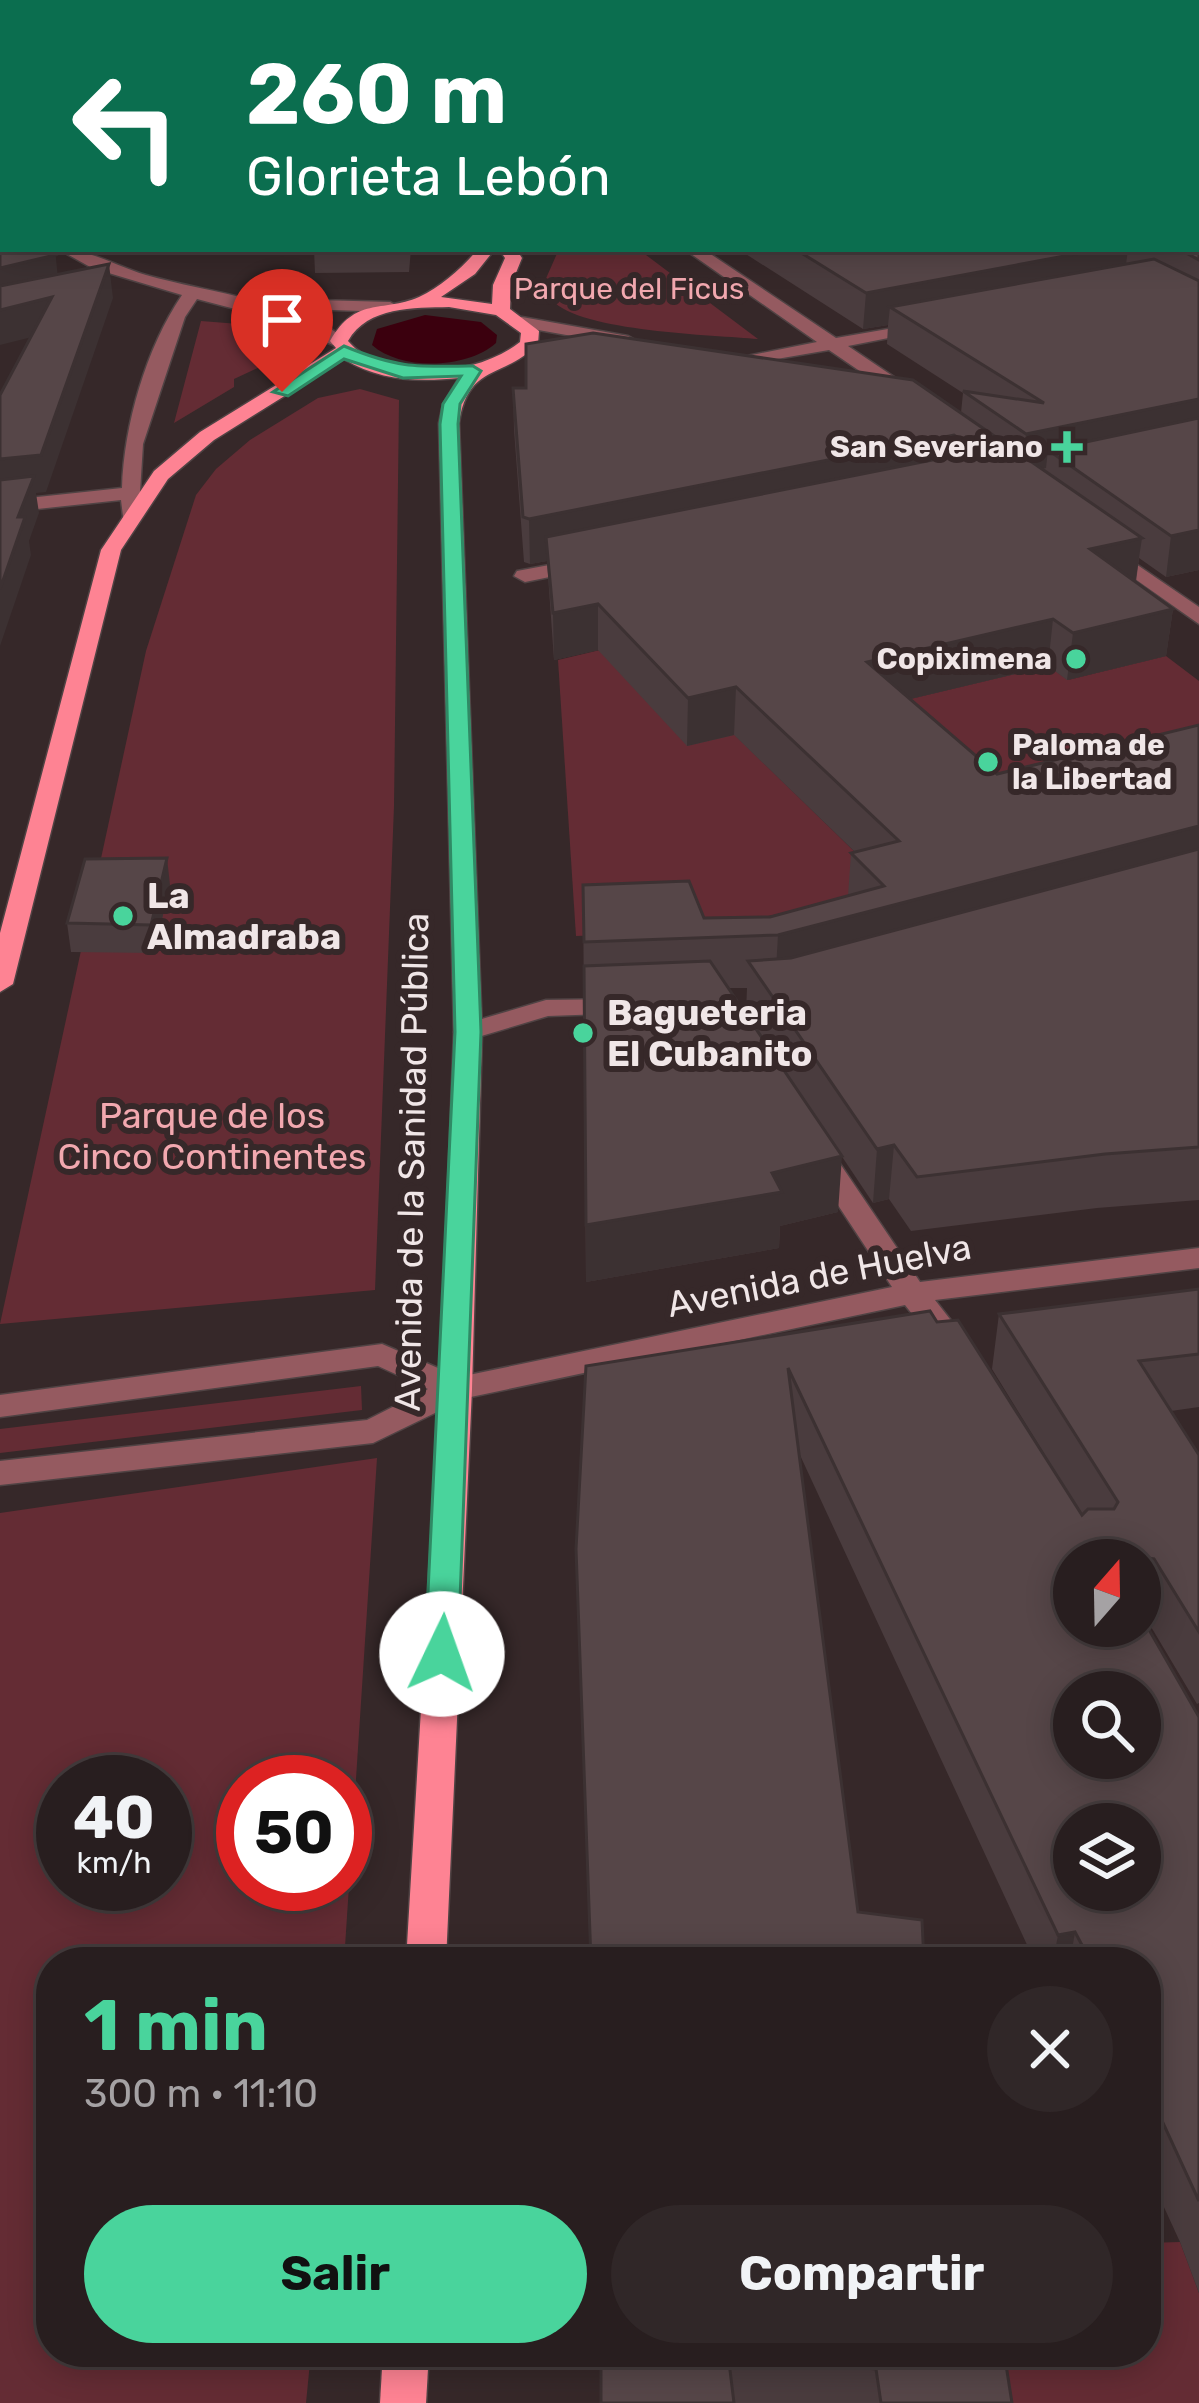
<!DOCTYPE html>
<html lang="es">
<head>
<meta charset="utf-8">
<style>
  :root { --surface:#281e1f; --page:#302728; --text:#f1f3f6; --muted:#a5a2a4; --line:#443c3d; --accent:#49d49c }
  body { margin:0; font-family:Rubik,sans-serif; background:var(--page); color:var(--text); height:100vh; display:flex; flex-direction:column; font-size:45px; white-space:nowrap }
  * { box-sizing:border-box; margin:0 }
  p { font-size:39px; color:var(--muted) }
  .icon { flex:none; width:66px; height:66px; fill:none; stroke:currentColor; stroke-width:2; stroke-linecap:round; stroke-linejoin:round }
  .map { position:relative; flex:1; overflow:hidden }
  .drawer { position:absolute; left:36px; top:1947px; width:1125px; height:420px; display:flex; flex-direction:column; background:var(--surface); border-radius:48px; box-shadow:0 6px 30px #0003,0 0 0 3px var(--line) }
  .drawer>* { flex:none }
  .top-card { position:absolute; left:0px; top:0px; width:1200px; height:252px; box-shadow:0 6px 30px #0003,0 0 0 3px var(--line); background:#0b6e4f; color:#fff; overflow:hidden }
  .needle { width:78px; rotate:20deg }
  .fabs { position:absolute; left:1053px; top:1539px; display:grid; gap:24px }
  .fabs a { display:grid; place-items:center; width:108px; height:108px; border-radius:50%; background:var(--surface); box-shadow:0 6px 30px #0003,0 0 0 3px var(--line); font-size:60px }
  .speed { position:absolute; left:36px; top:1755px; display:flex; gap:24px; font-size:60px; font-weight:700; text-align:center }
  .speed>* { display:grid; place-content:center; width:156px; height:156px; border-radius:50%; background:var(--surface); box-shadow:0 6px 30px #0003,0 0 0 3px var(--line); line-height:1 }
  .speed small { font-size:30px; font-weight:400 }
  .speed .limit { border:18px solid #d22; background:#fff; color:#111 }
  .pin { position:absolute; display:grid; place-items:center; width:102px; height:102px; color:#fff; margin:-123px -51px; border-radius:50% 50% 50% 0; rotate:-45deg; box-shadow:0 0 12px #0007 }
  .pin .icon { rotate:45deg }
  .me { position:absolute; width:132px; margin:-66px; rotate:3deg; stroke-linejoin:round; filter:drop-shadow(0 0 9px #0008) }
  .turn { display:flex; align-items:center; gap:42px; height:252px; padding:0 48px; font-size:54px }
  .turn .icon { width:156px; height:156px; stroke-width:2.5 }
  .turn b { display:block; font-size:84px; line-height:102px }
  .round { display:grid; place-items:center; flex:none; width:126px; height:126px; border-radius:63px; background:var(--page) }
  .head { display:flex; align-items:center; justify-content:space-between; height:204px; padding:0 48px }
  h1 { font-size:72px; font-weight:700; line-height:90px; color:var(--accent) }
  .action { display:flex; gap:24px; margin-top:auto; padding:24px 48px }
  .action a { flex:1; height:138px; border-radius:72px; background:var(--accent); color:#111; font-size:48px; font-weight:700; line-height:138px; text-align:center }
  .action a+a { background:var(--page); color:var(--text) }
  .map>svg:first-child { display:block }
  .green { fill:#642c34; fill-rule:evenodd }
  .water { fill:#3b000e }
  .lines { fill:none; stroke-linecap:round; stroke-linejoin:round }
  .minor-casing { stroke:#504344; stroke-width:3 }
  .major-casing { stroke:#504344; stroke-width:3 }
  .minor { fill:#955a60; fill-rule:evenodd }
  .major { fill:#fe8393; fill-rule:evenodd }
  .wall { fill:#4a3c3e }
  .shaded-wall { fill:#3c3132 }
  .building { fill:#564648; stroke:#3c3132; stroke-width:3; fill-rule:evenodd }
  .route { fill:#49d49c; stroke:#2f8a65; stroke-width:3 }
  .poi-dot { fill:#49d49c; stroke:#362829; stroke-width:4.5 }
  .labels { text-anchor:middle; stroke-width:12; stroke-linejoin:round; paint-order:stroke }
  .far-park-label { font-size:30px; fill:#f2a8af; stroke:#362829 }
  .far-poi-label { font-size:30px; font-weight:bold; fill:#f0e6e7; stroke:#362829; text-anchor:end }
  .poi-label { font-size:36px; font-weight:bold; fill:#f0e6e7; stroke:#362829; text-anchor:start }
  .park-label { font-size:36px; fill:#f2a8af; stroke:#362829 }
  .street-label { font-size:36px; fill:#f0e6e7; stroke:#362829 }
</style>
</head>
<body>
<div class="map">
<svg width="1199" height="2403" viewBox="0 0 1199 2403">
  <rect width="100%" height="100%" fill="#362829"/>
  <g class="green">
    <path d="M559,249h79l120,90c-43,-4 -178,-7 -206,-39 -4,-5 -5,-12 -8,-17z"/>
    <path d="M201,321l38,3 34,17v12l-9,12 -30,14v8l-60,36z"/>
    <path d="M360,389l39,11 -5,406 -19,484 -375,34 146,-673 50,-156 20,-26 34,-29 68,-42z"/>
    <path d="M638,641l257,250 -208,41 -111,4 -18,-276z"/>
    <path d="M1166,656l33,25v100l-135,25 -200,-96 184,-44 20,14z"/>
    <path d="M361,1386l1,24 -362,43v-24z"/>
    <path d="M377,1458l-33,504h-293v390h260l-5,51h-306v-890zM63,1782h102v102h-102zM243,1782h102v102h-102z"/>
    <path d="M1180,2242l19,51v110h-205l-8,-51h160v-109z"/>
  </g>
  <path class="water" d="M425,315l56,7 16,13 -1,8c-29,26 -95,28 -124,2l5,-16z"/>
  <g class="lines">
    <defs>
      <g id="minor">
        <path d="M58,249c31,0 58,17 88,26 58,17 156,27 202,66l-15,4 -67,-28 -69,-18 -12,18 -42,127 -5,80h-14l-3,-24 -121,13v-12l122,-13c2,-63 24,-140 60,-193l-90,-27z"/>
        <path d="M684,249h19l133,89 98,-17v8l-86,17 55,37 13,17 -16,4 -11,-13 -60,-41 -87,15v-8l75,-15z"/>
        <path d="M282,299l108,3 9,5 -9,5 -114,-4 -3,-4z"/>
        <path d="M522,317l106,19 9,5 -9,5 -112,-20v-8z"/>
        <path d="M1108,545l91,62v17l-98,-69v-8z"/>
        <path d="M587,558l11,6 -4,4 -69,14 -11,-6 3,-5z"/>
        <path d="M621,999l14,8 -4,6 -83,3 -80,24 -14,-8 4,-6 88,-26z"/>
        <path d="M816,1140l10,3 94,139 279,-34v20l-264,32 43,55 -5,8h-22l-46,-58 -439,93 -93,45 -373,42v-24l367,-41 61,-31 -50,-23 -378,51v-22l382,-51 77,33 433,-90 -91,-138z"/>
      </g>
      <g id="major">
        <path d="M474,0h14l-15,3z"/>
        <path d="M478,249h17l-20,25 -34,23 51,7 1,-19 12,-27 -6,-9h17l6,9 -11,27 -1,24 29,22 -1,13c-34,35 -70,19 -79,79l23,609 -10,357 -26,573h-40l34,-573 14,-357 -15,-609 4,-19 16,-26c-40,4 -80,3 -115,-19l-130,81 -46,39 -47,71 -108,434 -13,8v-59l101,-383 53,-79 46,-39 136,-84 -6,-7c26,-45 51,-28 89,-44 22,-10 44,-30 59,-48zM449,307l47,8 25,18 -1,9c-43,34 -133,44 -172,-1 20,-35 66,-33 101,-34z"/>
        <path d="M383,2352h46l-3,51h-46z"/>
      </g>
    </defs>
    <use href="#minor" class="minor-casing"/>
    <use href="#major" class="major-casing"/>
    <use href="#minor" class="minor"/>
    <use href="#major" class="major"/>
  </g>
  <g class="wall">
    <path d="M1199,0v570l-33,7 -27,-19 -3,24 37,27 -7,47 -99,24 -19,-14 -138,33 87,75 202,-49v475l-102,8 -186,23 -22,-32 -16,4 -127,-190 1,-25h-18l109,224 -58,14 -1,22 -193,34 -3,-397 121,33 66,-1 78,-21 3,-43 4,-1 -121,-117 -47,11 -89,-96 -44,10 -7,-99 -17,3 -6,-2 -10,-132 -1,-42 448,25 2,-20 -76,-49 1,-19 -25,4 -125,-80h459l-32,-247z"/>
    <path d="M294,249h143h-26l-2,23 -94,1 -1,-24z"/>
    <path d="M170,885l-16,68 -83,-1 -4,-29z"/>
    <path d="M1199,1289v118l-28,4 28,44v248l-2,1 -53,-89 -4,-1v-54h-66l125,157v576l-19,-51 -34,-74v-206h-111l-236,-509 59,459 66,50h-334l-14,-413 10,-183 351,-44 145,193 -90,-146 7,-55z"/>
    <path d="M600,2352h404l8,51h-411z"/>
  </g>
  <g class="shaded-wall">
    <path d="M192,0h66v3h-65z"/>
    <path d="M40,249h15l4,39 -59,14v-34z"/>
    <path d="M1102,249h26l-4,31 -234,27 -2,18 -25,4 3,-36z"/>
    <path d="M109,264l4,34 -67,194 -10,1 3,20 -10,28 2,14 -31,91v-187z"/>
    <path d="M52,297l4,34 -56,14v-35z"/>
    <path d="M1199,399v37l-151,14 -2,18 -24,5 4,-39z"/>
    <path d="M954,435l-4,44 -404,58 1,24 -17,3 -1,-45z"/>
    <path d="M1199,530v40l-33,7 5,-41z"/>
    <path d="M1142,538l-7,46 -45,-35z"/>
    <path d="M598,604v46l-44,10 -1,-47z"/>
    <path d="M1173,609l-7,47 -99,24 6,-47z"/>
    <path d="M1053,619l-5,47 -184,44 3,-48z"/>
    <path d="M736,687l-2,48 -47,11 1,-48z"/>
    <path d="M1199,826v48l-424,113 3,-52z"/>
    <path d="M167,858l3,27 -16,68 -3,-28z"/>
    <path d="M894,1145l-5,54 -16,4 4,-54z"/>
    <path d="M842,1156l-4,56 -58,14 -1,22 -193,34v-57l186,-52z"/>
    <path d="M1075,1932l-5,30h-17l5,-27z"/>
  </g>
  <g class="building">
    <path d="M0,0h193l6,3h-196v193h-3l2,-21h-2z"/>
    <path d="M536,0h132v3h-133z"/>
    <path d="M875,0h283l7,2 7,-2h27v260l-20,-11h18v-246h-335z"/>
    <path d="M0,209l3,2v38h43l9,6 -55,13z"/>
    <path d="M795,249h307l-236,44z"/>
    <path d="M1154,259l45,22v118l-173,35 -63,-43 81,12 -154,-96z"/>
    <path d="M109,264l-68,191 -41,4v-64l52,-98 -52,13v-24z"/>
    <path d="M593,333l320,47 229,158 -52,11 83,60 -100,24 -20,-14 -186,43 130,112 202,-49v101l-421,109 -194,7 -1,-57 106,-4 15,37 66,-1 114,-31 -33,-33 48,-12 -163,-154 -48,11 -90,-94 -45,9 -7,-76 417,-83 6,-9 -15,-10 -425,84 -6,-2 -10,-129h13v-44z"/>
    <path d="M1199,418v112l-28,6 -123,-86z"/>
    <path d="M34,476l-16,41h7l-25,72v-109z"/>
    <path d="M1199,849v298l-94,7 -188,23 -23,-32 -17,4 -129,-188 43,-3z"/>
    <path d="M167,858l-16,67 -84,-2 18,-64z"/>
    <path d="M710,961l132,195 -70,17 10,19 -196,33 -2,-259z"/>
    <path d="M1199,1289v65l-60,7 60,94v177l-45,-73 -7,-1 -1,8 -6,1v-7h-66v66h66v-12l59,103v484l-53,-115v-124h-55l-16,-30 -17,3 -270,-567 70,544 64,8 2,42h-333l-15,-413 10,-183 344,-55 7,11 21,-2 124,195 6,-6h26l4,-7 -119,-188zM1074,1692h66v66h-66zM1074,1824h66v66h-66z"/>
    <path d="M601,2352h403l8,51h-131l-5,-34 -123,-13 1,8 -25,-2 5,41h-133z"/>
  </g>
  <path class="route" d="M344,346c53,22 71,21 129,20l8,5 -21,33 -2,20 23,608 -23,622 -5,9 -11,4 -12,-4 -5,-9 30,-622 -15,-608 3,-20 18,-28 -58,2 -59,-19 -56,37 -15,-4z"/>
  <g class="poi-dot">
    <path d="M1061 429h12v12h12v12h-12v12h-12v-12h-12v-12h12z"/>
    <circle cx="1076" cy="659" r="12"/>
    <circle cx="988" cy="762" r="12"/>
    <circle cx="123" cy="916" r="12"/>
    <circle cx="583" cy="1033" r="12"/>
  </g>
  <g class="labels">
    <g class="far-park-label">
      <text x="629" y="299">Parque del Ficus</text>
    </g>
    <g class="far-poi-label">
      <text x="1043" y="457">San Severiano</text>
      <text x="1052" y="669">Copiximena</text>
      <text x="1012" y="755" text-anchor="start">Paloma de<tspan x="1012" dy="34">la Libertad</tspan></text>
    </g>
    <g class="poi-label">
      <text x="147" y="908">La<tspan x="147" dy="41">Almadraba</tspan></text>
      <text x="607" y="1025">Bagueteria<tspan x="607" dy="41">El Cubanito</tspan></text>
    </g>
    <g class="park-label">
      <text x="212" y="1128">Parque de los<tspan x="212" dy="41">Cinco Continentes</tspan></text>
    </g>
    <g class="street-label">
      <text transform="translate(411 1162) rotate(-89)" y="13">Avenida de la Sanidad Pública</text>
      <text transform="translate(819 1275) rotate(-11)" y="13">Avenida de Huelva</text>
    </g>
  </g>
</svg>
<div class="fabs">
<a><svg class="needle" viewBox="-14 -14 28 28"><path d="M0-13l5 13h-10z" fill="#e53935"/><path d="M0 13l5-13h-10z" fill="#a5a2a4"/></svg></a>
<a><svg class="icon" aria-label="search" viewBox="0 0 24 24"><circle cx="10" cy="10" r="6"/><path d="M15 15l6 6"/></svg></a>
<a><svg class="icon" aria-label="layers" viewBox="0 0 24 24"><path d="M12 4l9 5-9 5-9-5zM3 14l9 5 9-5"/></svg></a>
</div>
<div class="speed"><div>40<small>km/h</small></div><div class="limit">50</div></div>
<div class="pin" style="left:282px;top:392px;background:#d93025"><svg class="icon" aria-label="arrive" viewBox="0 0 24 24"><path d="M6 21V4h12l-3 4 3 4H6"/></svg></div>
<svg class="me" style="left:442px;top:1654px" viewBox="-20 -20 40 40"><circle r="19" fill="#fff"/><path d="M0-13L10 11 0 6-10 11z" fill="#49d49c"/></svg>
<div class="top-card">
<div class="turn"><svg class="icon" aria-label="left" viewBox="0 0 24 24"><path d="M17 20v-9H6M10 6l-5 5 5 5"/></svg><div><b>260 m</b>Glorieta Lebón</div></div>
</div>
<section class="drawer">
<div class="head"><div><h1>1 min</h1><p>300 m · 11:10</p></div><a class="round"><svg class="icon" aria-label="close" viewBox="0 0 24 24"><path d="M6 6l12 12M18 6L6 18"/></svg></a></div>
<div class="action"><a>Salir</a><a>Compartir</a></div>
</section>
</div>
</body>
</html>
